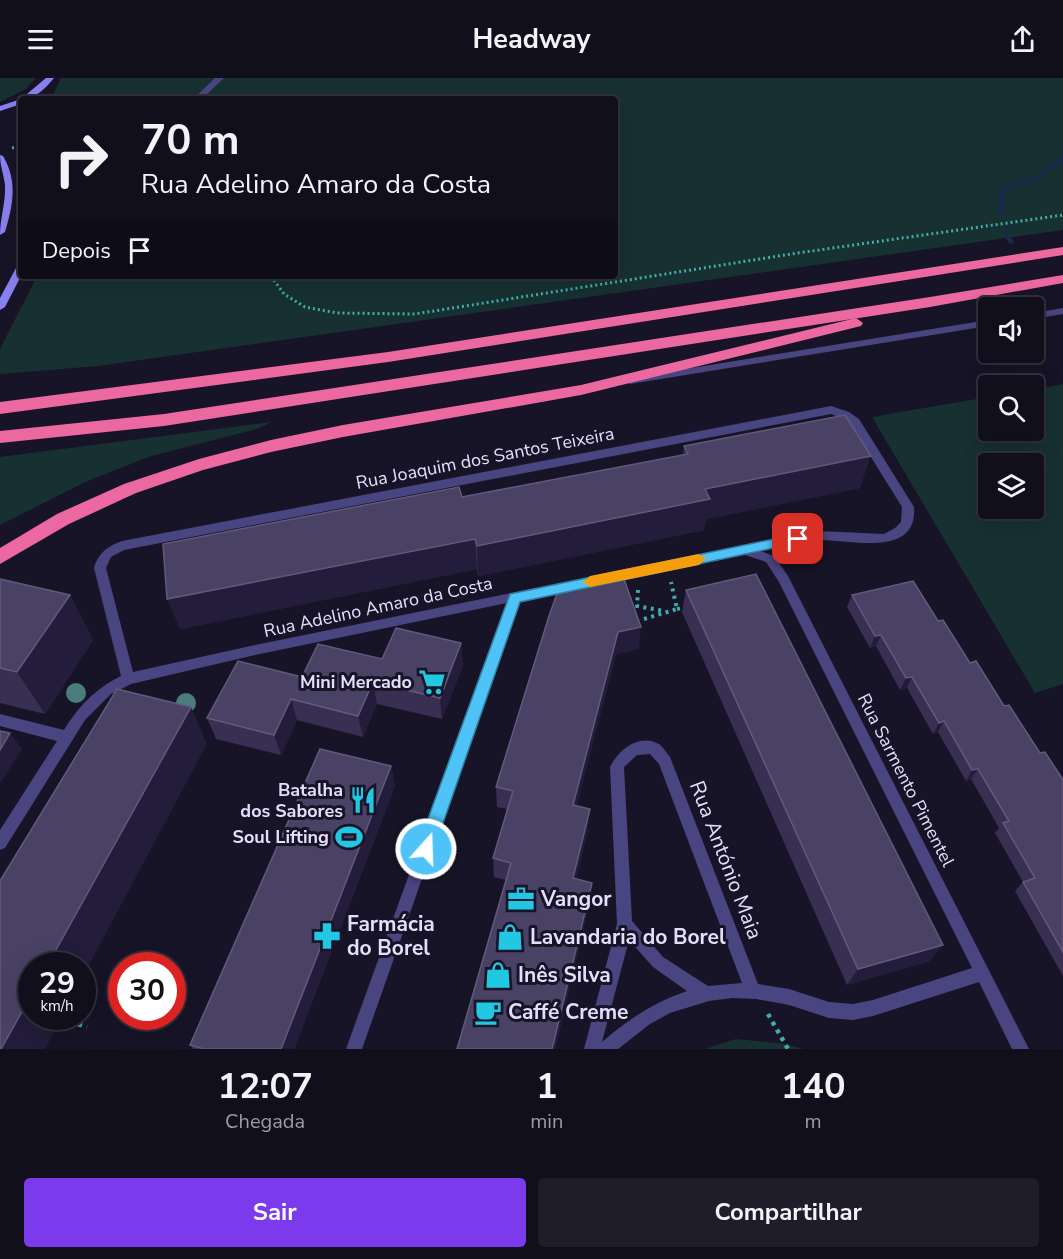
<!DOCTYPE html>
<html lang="pt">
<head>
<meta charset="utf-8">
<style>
  :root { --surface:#120f1d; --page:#1f1d2a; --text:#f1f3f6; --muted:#9c9ca4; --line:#312f3b; --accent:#7c3aed }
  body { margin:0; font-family:"Nunito Sans",sans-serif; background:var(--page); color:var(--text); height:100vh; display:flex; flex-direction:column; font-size:22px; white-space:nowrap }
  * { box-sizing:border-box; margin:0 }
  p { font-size:20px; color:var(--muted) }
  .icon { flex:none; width:33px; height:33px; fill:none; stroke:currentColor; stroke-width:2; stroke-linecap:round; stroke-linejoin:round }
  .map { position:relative; height:971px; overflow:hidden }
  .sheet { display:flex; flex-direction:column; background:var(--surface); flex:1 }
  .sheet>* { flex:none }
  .banner { position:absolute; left:18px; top:18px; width:600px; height:183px; border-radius:6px; box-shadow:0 6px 24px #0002,0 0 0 2px var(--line); background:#120f1d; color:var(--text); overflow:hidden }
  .tools { position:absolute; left:978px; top:219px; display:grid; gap:12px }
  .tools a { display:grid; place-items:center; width:66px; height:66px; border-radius:6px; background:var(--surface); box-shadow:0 6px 24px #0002,0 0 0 2px var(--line); font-size:30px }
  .speed { position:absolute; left:18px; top:874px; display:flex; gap:12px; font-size:30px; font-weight:700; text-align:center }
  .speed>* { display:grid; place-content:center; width:78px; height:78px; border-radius:50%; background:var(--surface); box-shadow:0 6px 24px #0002,0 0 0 2px var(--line); line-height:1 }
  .speed small { font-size:15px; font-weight:400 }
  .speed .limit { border:9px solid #d22; background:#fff; color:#111 }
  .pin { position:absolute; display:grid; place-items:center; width:51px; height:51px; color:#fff; margin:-26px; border-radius:12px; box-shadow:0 3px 9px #0006 }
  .me { position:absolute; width:66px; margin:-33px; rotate:20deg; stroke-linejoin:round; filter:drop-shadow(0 0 4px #0008) }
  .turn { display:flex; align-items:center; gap:21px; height:126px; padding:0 24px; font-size:27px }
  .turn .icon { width:78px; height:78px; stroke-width:2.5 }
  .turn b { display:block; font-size:42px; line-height:51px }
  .then { display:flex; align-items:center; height:57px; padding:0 24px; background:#0003; gap:12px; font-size:22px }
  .eta { display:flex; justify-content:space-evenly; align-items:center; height:102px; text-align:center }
  .eta b { font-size:36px; font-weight:700; line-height:42px }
  .primary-button { display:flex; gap:12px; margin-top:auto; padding:12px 24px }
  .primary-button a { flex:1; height:69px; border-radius:6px; background:var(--accent); color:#fff; font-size:24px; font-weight:700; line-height:69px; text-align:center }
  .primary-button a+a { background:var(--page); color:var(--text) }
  header { display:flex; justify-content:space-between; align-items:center; height:78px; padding:0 24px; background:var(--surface); font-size:27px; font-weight:700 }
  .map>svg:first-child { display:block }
  .green { fill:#173031; fill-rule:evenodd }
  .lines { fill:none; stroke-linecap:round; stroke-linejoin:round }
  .stream { fill:#182a4c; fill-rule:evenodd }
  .path-far2 { stroke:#40adab; stroke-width:3; stroke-dasharray:2 3; stroke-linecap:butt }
  .path-far1 { stroke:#40adab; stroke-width:4; stroke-dasharray:3 4.5; stroke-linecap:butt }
  .path { stroke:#40adab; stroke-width:4.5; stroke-dasharray:4 5; stroke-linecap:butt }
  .lane { fill:#494581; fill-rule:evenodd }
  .street { fill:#494581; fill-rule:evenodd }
  .secondary { fill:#8981ef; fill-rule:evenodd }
  .highway { fill:#ec68a1; fill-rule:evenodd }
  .tree { fill:#4a7d7b }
  .wall { fill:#382f53 }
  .shaded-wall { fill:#231c3a }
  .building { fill:#4a4265; stroke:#625a7c; stroke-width:1.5 }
  .route { fill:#4fc3f7; stroke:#337fa1; stroke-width:1.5 }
  .slow { fill:#f59e0b }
  .labels { text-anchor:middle; stroke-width:6; stroke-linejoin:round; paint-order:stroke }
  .street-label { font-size:18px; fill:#e3defb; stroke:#181427 }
  .poi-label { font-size:18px; font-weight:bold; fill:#e3defb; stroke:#181427; text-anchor:end }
  .near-street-label { font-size:21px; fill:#e3defb; stroke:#181427 }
  .near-poi-label { font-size:21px; font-weight:bold; fill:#e3defb; stroke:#181427; text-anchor:start }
</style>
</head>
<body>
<header><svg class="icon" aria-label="menu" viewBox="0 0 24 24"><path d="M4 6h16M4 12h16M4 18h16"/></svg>Headway<svg class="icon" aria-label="share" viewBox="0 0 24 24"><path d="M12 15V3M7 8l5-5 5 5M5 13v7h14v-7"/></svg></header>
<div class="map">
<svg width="1063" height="971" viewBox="0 0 1063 971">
  <rect width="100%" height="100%" fill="#181427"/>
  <g class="green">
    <path d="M0,0h36l-10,11 -26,13z"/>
    <path d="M61,0h1002v152l-965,136 -98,8v-25l37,-73h578v-177h-564z"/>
    <path d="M1063,306v300l-28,9 -163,-276 116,-20v33h46v-40zM988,386h46v44h-46z"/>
    <path d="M272,344l-15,7 -106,27 -66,26 -85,43v-68z"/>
    <path d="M736,961l50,5 17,5h-98z"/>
  </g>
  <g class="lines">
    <g class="stream">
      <path d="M1063,77v5l-22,17 -37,14 1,23 -1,1h-4l-1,-26 38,-14z"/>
      <path d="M1005,152l2,1 7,11 -1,1 -2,1 -2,-1 -7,-11z"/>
    </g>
    <g class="path-far2">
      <path d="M12,70l9,-2"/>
      <path d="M271,198l13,18 21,13 32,6 78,1 376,-60 272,-39"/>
    </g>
    <g class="path-far1">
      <path d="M638,512l-1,16 27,5"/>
      <path d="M677,531l9,-2"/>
      <path d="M644,541l33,-10 -6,-27"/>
    </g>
    <g class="path">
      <path d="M768,936l20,35"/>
      <path d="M61,941l26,8"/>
    </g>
    <g class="lane">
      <path d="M1063,230v6l-29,5v-6z"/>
      <path d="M988,242v6l-358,58 -5,-3 5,-3z"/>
    </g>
    <g class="street">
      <path d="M215,0h9l-22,21h-9z"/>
      <path d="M831,328l18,6 10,7 55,88c4,51 -64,33 -93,33 -19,0 -41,7 -60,11l13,5 14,20 241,473h-17l-33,-67 -106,34 -20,4 -24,-2 -40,-13 -33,-6 -24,-1 -23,3 -39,12 -20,11 -32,25h-34l33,-125 -7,-157c8,-16 27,-33 47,-24 5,2 9,9 13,14l88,227 31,5 40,13 24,2 20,-4 99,-32 -193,-386 -13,-20 -21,-7 -225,46 -158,448h-16l161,-446 -252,52 -124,29 -20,10 -26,26 -80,128 -5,2v-20l57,-89 -57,-15v-12l64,16c15,-24 31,-41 57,-54l-27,-108c4,-15 14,-22 28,-27zM831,336l10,4 10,7 51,82 -1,15 -6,6 -11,6 -66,-3 -563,114 -122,27 -27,-104 5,-11 13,-7zM650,676l9,10 83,219 -34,3 -45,-29 -31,-36 -8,-154 13,-12zM629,862l24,27 34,24c-32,11 -59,28 -85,51z"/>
    </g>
    <g class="secondary">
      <path d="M46,0h8c-9,11 -19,21 -33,21v5l-21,7v-5l21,-7z"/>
      <path d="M0,77l3,1c15,25 10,50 2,76l-5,3c0,-17 6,-33 5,-50 -1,-10 -5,-19 -5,-30z"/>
      <path d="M21,187v11l-16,31 -5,3v-12l16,-30z"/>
    </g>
    <g class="highway">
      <path d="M1063,169v8l-675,107 -388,52v-12l388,-50z"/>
      <path d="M1063,197v8l-133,24 -766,119 -164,17v-12l164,-17 766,-117z"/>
      <path d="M856,240l7,5 -2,3 -280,69 -238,42 -72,15 -68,18 -67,23 -67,31 -69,40v-16l57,-34 67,-30 75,-25 72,-19 72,-15 238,-40z"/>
    </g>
  </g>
  <g class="tree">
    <circle cx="76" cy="615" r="10"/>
    <circle cx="186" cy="625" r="10"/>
  </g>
  <g class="wall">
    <path d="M684,368l176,42 -154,31 -2,11 -226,46 -1,-7 -297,60 282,-132 221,-42z"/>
    <path d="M0,501l70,16 23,45 -48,74 -45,-11z"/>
    <path d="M686,512l244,371 -83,24 -165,-373z"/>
    <path d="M852,517l86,26 102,132 23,27v196l-48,-85 8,-9 -28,-49 4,-5 -28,-49 -5,2 -28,-49 -5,2 -26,-46 -7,2 -24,-44 -6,2 -23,-41z"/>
    <path d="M549,538l90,33 -23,5 -40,152 12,23 -12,50 14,22 -35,148h-98l49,-169 -12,-3 -1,-19 14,-49 -10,-2 -1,-20z"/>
    <path d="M461,565l2,22 -21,54 -65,-15 -14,33 -66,-17 -16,35 -65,-16 -9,-21 95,-41z"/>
    <path d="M391,688l4,20 -101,263h-101l-3,-4z"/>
  </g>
  <g class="shaded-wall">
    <path d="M871,378l-11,32 -154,31 -2,11 -226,46 -1,-30 228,-57z"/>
    <path d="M475,461l2,30 -297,60 -13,-30z"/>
    <path d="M70,517l23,45 -48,74 -28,-42z"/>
    <path d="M641,549l-2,22 -23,5 -44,171 1,-20 45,-173z"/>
    <path d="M881,557l-5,11 -6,2 5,-12z"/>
    <path d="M461,565l2,22 -21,54 -2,-21z"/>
    <path d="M912,599l-5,11 -7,2 6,-12z"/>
    <path d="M373,604l4,22 -14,33 -5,-21z"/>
    <path d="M291,621l6,21 -16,35 -7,-20z"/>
    <path d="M191,629l16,37 -125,234v-12h-35z"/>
    <path d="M944,643l-6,11 -5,2 6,-11z"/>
    <path d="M10,655l12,16 -22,35v-34z"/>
    <path d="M391,688l4,20 -101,263h-13z"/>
    <path d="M978,691l-7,10 -5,2 6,-11z"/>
    <path d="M590,731l-2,20 -16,67 1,-18z"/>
    <path d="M592,805l-2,18 -35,148h-3z"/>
    <path d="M943,867l-13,16 -83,24 11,-16z"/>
    <path d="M32,916v23h30l-17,32h-44z"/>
  </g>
  <g class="building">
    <path d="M845,337l26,41 -166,33 5,10 -233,47 -2,-7 -308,60 -4,-55 296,-57 3,10 226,-43 -4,-8z"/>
    <path d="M756,496l187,371 -85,24 -172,-379z"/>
    <path d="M0,501l70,16 -53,77 -17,-4z"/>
    <path d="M624,501l17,48 -23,5 -45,173 17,4 -17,69 19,5 -40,166h-95l54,-186 -18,-5 20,-67 -17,-4 53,-171 8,-22z"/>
    <path d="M913,503l25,40 5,-1 27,43 6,-2 28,45 5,-1 31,48 5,-1 18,28v172l-40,-70 12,-4 -32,-55 6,-2 -31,-52 -6,1 -28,-49 -5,2 -27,-46 -6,1 -25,-43 -6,1 -23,-41z"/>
    <path d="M396,550l65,15 -21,55 -67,-16 -15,34 -67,-17 -17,36 -67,-17 31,-57 64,16 16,-33 64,15z"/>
    <path d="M117,611l74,18 -144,259h-15v28l-31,55h-1v-168z"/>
    <path d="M0,653l10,2 -10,17z"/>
    <path d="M320,671l71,17 -110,283h-77l-14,-4z"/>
  </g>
  <path class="route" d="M798,456l6,5 -2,3 -282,60 -86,247 -3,5 -5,3 -6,-3 -3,-5 93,-255z"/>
  <path class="slow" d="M699,476l7,5 -7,6 -109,22 -7,-5 7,-6z"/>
  <defs>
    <symbol id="supermarket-bare" viewBox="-9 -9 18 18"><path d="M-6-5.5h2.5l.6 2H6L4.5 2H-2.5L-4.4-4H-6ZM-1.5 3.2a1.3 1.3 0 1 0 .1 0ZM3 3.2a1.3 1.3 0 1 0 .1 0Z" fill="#22c7e3" stroke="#181427" stroke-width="2.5" paint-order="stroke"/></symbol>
    <symbol id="restaurant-bare" viewBox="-9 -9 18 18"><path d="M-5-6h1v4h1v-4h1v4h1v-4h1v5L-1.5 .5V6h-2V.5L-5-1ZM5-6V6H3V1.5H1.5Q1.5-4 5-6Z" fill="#22c7e3" stroke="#181427" stroke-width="2.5" paint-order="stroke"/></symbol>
    <symbol id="stadium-bare" viewBox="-9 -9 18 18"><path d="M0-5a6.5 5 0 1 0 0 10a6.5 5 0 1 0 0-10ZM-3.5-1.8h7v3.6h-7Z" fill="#22c7e3" stroke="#181427" stroke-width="2.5" paint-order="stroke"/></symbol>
    <symbol id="office-bare" viewBox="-9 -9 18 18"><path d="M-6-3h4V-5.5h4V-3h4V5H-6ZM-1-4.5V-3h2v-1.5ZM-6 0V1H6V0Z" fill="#22c7e3" stroke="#181427" stroke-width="2.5" paint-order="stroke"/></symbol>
    <symbol id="pharmacy-bare" viewBox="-9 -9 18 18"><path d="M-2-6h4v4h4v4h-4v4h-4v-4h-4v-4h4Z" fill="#22c7e3" stroke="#181427" stroke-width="2.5" paint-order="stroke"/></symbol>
    <symbol id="shop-bare" viewBox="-9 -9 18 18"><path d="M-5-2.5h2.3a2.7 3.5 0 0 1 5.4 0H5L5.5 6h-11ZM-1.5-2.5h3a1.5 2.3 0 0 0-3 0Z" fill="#22c7e3" stroke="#181427" stroke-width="2.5" paint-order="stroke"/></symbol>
    <symbol id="cafe-bare" viewBox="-9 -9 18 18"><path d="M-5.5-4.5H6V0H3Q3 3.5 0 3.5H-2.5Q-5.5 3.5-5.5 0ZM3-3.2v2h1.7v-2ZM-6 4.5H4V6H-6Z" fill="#22c7e3" stroke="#181427" stroke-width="2.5" paint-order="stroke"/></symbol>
  </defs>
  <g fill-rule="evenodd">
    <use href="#supermarket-bare" x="413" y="585" width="38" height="38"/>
    <use href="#restaurant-bare" x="344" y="703" width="38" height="38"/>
    <use href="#stadium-bare" x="330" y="740" width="38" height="38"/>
    <use href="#office-bare" x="502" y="802" width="38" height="38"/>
    <use href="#pharmacy-bare" x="308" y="839" width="38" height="38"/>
    <use href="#shop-bare" x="491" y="840" width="38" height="38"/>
    <use href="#shop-bare" x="479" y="878" width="38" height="38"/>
    <use href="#cafe-bare" x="469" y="915" width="38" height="38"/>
  </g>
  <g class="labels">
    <g class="street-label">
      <text transform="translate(485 380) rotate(-11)" y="6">Rua Joaquim dos Santos Teixeira</text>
      <text transform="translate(378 529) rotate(-12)" y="6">Rua Adelino Amaro da Costa</text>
      <text transform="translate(906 702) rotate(63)" y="6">Rua Sarmento Pimentel</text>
    </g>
    <g class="poi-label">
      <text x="412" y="610">Mini Mercado</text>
      <text x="343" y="718">Batalha<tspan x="343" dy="21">dos Sabores</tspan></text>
      <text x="329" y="765">Soul Lifting</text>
    </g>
    <g class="near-street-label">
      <text transform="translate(726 782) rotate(69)" y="7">Rua António Maia</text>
    </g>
    <g class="near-poi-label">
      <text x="541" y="828">Vangor</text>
      <text x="347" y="853">Farmácia<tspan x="347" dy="24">do Borel</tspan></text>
      <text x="530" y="866">Lavandaria do Borel</text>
      <text x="518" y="904">Inês Silva</text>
      <text x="508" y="941">Caffé Creme</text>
    </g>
  </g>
</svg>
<div class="tools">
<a><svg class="icon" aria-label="sound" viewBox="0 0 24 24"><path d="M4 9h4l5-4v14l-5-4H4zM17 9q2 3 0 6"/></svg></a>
<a><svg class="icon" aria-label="search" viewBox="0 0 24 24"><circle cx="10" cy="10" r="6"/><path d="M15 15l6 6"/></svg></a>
<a><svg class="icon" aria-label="layers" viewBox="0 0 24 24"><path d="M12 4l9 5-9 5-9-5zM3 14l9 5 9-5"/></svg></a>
</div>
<div class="speed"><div>29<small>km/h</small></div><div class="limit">30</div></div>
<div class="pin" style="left:798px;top:461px;background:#d93025"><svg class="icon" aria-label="arrive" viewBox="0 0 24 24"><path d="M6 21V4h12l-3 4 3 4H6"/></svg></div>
<svg class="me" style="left:426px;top:771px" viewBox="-20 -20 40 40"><circle r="17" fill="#4fc3f7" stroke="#fff" stroke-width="3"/><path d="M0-11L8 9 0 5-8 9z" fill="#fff"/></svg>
<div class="banner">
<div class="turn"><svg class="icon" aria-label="right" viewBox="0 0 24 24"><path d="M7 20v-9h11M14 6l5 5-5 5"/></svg><div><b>70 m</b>Rua Adelino Amaro da Costa</div></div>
<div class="then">Depois<svg class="icon" aria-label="arrive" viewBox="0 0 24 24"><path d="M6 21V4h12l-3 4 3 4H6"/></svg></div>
</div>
</div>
<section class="sheet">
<div class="eta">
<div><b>12:07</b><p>Chegada</p></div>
<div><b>1</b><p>min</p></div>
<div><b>140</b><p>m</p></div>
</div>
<div class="primary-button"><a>Sair</a><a>Compartilhar</a></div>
</section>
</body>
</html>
